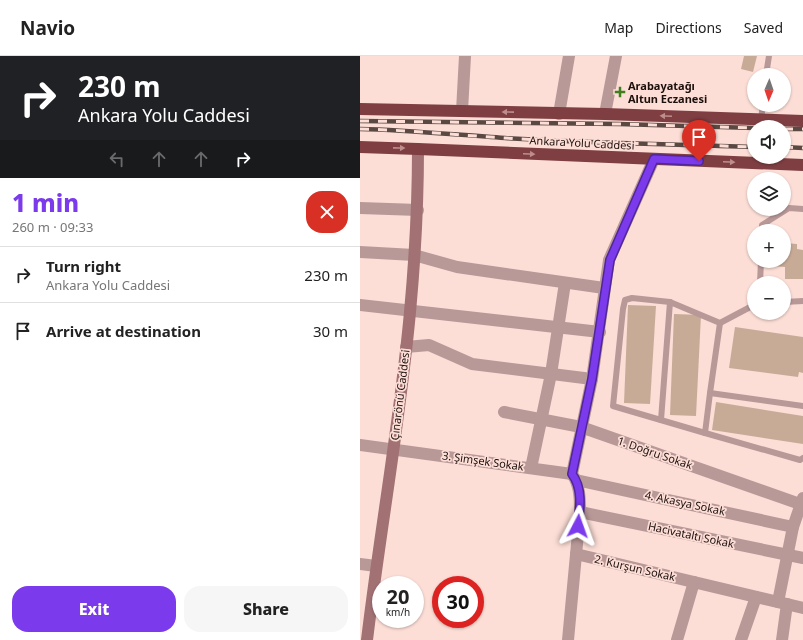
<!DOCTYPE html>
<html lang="en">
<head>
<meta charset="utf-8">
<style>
  :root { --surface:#fff; --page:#f6f6f6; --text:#222; --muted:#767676; --line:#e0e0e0; --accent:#7c3aed }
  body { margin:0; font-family:"Noto Sans",sans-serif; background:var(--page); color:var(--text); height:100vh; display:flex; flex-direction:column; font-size:15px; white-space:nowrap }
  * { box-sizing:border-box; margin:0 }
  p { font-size:13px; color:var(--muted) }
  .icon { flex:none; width:22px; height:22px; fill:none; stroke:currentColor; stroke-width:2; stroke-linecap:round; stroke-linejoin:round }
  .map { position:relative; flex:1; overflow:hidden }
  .drawer { display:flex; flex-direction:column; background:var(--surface); width:360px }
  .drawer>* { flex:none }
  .top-card { background:#202124; color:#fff; overflow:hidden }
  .needle { width:26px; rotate:182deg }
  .tools { position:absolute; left:387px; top:12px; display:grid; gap:8px }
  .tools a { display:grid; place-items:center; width:44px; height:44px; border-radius:50%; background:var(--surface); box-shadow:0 1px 3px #0004; font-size:20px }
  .speed { position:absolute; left:12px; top:520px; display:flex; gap:8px; font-size:20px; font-weight:700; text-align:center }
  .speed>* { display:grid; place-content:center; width:52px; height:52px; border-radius:50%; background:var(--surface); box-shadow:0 1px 3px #0004; line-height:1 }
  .speed small { font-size:10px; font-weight:400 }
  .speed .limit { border:6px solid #d22; background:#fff; color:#111 }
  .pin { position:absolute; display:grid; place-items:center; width:34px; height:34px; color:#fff; margin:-41px -17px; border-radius:50% 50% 50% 0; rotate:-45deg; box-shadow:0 0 4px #0007 }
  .pin .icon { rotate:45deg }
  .me { position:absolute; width:44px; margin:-22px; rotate:4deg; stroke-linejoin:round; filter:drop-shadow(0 0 3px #0008) }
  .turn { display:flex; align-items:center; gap:14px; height:84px; padding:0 12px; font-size:18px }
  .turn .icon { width:52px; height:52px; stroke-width:2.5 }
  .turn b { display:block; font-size:28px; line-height:34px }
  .lanes { display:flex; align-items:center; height:38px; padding:0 12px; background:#0003; justify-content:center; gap:20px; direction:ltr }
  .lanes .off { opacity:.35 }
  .round { display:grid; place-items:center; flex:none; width:42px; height:42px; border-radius:16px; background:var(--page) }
  .summary { display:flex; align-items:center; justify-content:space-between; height:68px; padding:0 12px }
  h1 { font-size:24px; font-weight:800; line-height:30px; color:var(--accent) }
  .button { display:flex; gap:8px; margin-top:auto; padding:8px 12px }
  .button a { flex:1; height:46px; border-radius:16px; background:var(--accent); color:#fff; font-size:16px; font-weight:800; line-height:46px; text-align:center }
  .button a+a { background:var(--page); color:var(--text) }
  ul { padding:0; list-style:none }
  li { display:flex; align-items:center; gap:12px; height:56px; padding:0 12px; border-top:1px solid var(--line) }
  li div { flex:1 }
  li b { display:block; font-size:15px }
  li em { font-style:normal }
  header { display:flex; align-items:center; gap:24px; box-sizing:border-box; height:56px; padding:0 20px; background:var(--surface); border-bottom:1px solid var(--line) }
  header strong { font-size:19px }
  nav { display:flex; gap:22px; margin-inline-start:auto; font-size:14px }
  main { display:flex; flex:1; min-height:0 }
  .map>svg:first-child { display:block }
  .building { fill:#c8ab97 }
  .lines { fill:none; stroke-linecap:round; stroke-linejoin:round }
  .lane { stroke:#b99898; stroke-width:6 }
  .street { stroke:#b99898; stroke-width:12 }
  .secondary { stroke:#a17173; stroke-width:12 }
  .highway { stroke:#7e3e42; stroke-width:12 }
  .rail-casing { stroke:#5a4843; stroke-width:4.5 }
  .rail { stroke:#fcded6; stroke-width:3; stroke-dasharray:9; stroke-linecap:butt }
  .oneway { fill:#bd8e8c }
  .route-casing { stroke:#51269a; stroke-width:10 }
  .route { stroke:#7c3aed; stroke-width:7 }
  .poi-dot { fill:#407f1d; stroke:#fcded6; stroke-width:1.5 }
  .labels { text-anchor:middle; stroke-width:3.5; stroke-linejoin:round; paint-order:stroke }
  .poi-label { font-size:11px; font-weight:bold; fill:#1c0f0c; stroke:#fcded6; text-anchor:start }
  .street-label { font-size:11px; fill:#1c0f0c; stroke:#fcded6 }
</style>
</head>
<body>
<header>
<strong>Navio</strong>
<nav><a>Map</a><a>Directions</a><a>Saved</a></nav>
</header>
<main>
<section class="drawer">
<div class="top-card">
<div class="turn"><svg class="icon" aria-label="right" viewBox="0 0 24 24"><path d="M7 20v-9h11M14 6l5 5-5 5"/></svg><div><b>230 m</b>Ankara Yolu Caddesi</div></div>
<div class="lanes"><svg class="icon off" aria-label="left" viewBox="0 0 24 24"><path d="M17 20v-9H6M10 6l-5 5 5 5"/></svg><svg class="icon off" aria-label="ahead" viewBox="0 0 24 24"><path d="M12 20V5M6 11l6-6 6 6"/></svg><svg class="icon off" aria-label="ahead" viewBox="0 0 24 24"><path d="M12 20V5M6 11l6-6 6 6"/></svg><svg class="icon" aria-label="right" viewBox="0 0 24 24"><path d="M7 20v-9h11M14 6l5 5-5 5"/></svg></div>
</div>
<div class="summary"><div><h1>1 min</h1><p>260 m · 09:33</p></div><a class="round" style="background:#d93025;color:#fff"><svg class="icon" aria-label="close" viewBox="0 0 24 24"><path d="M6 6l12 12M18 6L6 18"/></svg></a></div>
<ul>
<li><svg class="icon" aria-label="right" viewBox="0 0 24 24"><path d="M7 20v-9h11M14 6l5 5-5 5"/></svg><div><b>Turn right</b><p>Ankara Yolu Caddesi</p></div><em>230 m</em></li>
<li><svg class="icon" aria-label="arrive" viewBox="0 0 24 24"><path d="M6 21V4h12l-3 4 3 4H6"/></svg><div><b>Arrive at destination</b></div><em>30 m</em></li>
</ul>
<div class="button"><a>Exit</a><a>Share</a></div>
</section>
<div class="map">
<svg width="443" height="584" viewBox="0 0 443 584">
  <rect width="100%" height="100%" fill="#fcded6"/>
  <g class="building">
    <path d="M384,0h13l-4,16 -12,-3z"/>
    <path d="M424,187l13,1v5l6,1v29h-18v-12l-13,-1 1,-5h11z"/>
    <path d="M268,249l28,1 -6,98 -26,-1z"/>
    <path d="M314,258l27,1 -5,101 -26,-1z"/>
    <path d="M375,271l68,10v36l-4,-1 -1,5 -69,-9z"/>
    <path d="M356,346l87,14v28l-91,-14z"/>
  </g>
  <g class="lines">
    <g class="lane">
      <path d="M406,19l3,-19"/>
      <path d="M401,63l2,-14"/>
      <path d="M402,175v-6l27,-17 14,1"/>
      <path d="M400,227l1,-22"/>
      <path d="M310,246l-38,-4 -7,2 -2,9 -10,97 92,27 95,27 3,-2"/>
      <path d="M424,246l19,-1"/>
      <path d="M360,267l-10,70 93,13"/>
      <path d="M301,364l9,-118 50,21 34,-18"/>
      <path d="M345,377l5,-40"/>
    </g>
    <g class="street">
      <path d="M102,55l3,-55"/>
      <path d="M199,58l10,-58"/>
      <path d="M245,58l11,-58"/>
      <path d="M0,152l58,2"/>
      <path d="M0,196l54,3 43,12 147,21"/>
      <path d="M0,249l240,27"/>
      <path d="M46,291l23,-2 43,19 120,15"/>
      <path d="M144,356l77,15 222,78"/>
      <path d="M0,389l212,29"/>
      <path d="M171,412l20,-94 14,-91"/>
      <path d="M216,424l217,47"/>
      <path d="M220,456l223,46"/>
      <path d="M216,498l227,54"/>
      <path d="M0,508l16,2"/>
      <path d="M418,546l15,-75 10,-29"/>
      <path d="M208,584l12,-128c0,-13 0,-27 -8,-38l20,-95 17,-119 45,-101"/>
      <path d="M317,584l17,-58"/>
      <path d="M381,584l15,-43"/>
      <path d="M422,584l5,-36"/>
    </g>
    <path class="secondary" d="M7,584c13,-109 33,-218 43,-328 5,-54 8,-109 8,-163"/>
    <g class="highway">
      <path d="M0,53l245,5 198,7"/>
      <path d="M0,91l58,2 385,16"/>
    </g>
    <defs>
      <g id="rail">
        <path d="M0,65l259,3 135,4"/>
        <path d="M0,73c49,1 97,6 145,9 83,5 166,6 249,9"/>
        <path d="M424,73h19"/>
        <path d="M424,91l19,1"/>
      </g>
    </defs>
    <use href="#rail" class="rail-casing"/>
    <use href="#rail" class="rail"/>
  </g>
  <defs><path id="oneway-solid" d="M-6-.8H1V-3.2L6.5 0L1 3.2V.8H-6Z"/></defs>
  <g class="oneway">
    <use href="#oneway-solid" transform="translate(148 56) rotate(-179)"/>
    <use href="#oneway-solid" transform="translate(306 60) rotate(-178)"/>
    <use href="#oneway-solid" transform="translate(39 92) rotate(1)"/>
    <use href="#oneway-solid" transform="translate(169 98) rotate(3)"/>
    <use href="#oneway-solid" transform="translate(369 106) rotate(2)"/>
  </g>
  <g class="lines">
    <defs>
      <path id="route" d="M218,470c2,-17 5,-38 -6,-52l20,-95 18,-119 44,-101 45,2"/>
    </defs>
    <use href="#route" class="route-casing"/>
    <use href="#route" class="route"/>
  </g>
  <path class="poi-dot" d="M258 30h4v4h4v4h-4v4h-4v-4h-4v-4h4z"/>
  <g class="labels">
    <g class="poi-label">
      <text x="268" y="34">Arabayatağı<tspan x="268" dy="13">Altun Eczanesi</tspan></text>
    </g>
    <g class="street-label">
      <text transform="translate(222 87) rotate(3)" y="4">Ankara Yolu Caddesi</text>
      <text transform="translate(40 339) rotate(-83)" y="4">Çınarönü Caddesi</text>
      <text transform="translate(295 397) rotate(19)" y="4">1. Doğru Sokak</text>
      <text transform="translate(123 405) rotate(8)" y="4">3. Şimşek Sokak</text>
      <text transform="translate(325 447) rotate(12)" y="4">4. Akasya Sokak</text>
      <text transform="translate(331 479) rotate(12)" y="4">Hacivataltı Sokak</text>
      <text transform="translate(275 512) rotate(13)" y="4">2. Kurşun Sokak</text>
    </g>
  </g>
</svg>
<div class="tools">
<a><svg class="needle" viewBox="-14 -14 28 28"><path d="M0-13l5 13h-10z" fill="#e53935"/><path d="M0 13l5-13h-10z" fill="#767676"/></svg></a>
<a><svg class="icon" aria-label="sound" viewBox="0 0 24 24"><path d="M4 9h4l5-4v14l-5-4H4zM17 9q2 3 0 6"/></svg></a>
<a><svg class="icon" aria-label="layers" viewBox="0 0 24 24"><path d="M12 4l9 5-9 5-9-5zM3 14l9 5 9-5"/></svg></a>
<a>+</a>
<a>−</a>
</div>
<div class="speed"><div>20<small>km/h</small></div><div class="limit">30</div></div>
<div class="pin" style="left:339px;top:105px;background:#d93025"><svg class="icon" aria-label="arrive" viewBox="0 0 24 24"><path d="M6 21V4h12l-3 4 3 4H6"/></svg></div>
<svg class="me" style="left:218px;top:470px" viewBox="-20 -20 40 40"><path d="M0-17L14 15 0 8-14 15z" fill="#7c3aed" stroke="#fff" stroke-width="4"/></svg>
</div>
</main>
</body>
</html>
